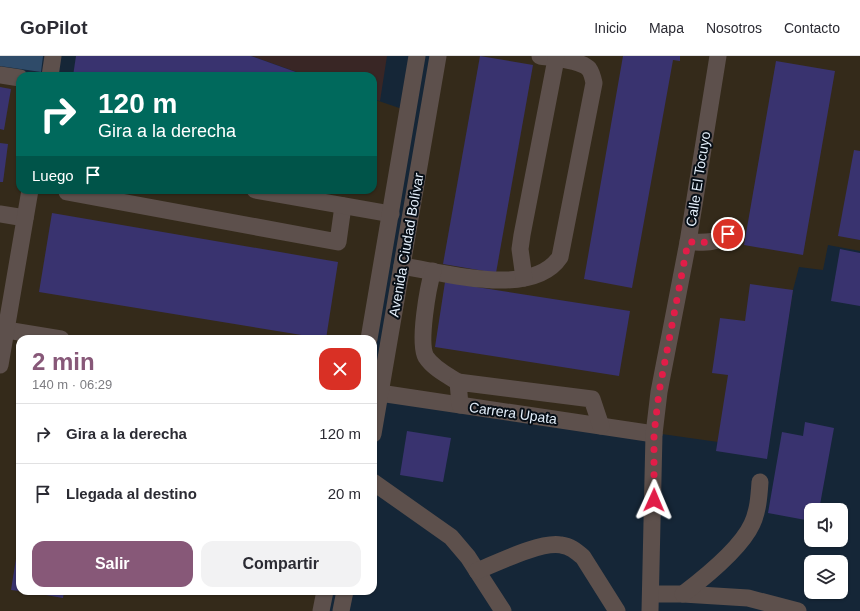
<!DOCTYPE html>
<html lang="es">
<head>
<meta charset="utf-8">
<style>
  :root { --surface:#fff; --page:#f2f2f3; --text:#2b2b33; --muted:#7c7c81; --line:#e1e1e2; --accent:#875878 }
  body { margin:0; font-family:Helvetica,sans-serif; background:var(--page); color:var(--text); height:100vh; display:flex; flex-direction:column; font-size:15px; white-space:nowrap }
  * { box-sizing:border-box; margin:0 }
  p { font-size:13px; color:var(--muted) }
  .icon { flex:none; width:22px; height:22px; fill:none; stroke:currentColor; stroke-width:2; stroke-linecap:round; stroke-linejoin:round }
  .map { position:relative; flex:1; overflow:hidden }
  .drawer { position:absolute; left:16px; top:279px; width:361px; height:260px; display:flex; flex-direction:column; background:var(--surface); border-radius:12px; box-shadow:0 1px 3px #0004 }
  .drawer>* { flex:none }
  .hud { position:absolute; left:16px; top:16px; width:361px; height:122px; border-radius:12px; box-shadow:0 1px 3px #0004; background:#00695c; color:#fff; overflow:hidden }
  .controls { position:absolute; left:804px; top:447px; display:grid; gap:8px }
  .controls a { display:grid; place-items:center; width:44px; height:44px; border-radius:8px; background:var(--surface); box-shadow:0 1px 3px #0004; font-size:20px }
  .pin { position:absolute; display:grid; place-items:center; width:34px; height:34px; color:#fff; margin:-17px; border:2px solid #fff; border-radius:50%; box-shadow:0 1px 4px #0007 }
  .me { position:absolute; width:44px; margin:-22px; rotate:1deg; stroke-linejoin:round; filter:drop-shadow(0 0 3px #0008) }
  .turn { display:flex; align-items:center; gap:14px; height:84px; padding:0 16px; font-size:18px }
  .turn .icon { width:52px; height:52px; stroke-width:2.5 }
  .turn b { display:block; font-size:28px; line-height:34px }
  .then { display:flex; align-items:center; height:38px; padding:0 16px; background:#0003; gap:8px; font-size:15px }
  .round { display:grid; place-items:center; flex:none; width:42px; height:42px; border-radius:12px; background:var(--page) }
  .head { display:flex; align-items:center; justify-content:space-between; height:68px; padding:0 16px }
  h1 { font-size:24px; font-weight:800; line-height:30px; color:var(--accent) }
  .action { display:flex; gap:8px; margin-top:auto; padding:8px 16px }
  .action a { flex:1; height:46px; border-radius:12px; background:var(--accent); color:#fff; font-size:16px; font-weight:800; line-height:46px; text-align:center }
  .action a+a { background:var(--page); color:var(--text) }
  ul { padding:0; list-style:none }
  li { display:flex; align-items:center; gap:12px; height:60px; padding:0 16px; border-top:1px solid var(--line) }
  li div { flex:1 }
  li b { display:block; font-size:15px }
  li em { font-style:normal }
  header { display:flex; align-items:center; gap:24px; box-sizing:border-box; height:56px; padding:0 20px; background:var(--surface); border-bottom:1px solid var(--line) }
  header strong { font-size:19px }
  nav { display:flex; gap:22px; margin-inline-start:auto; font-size:14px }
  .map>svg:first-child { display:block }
  .commercial { fill:#342a1a }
  .education { fill:#392625 }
  .green { fill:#2f4b69 }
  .building { fill:#39336f }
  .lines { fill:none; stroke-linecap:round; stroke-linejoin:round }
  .minor { stroke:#5d504c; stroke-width:17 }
  .route { stroke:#e11d48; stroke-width:7; stroke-dasharray:0 12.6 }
  .labels { text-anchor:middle; stroke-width:4; stroke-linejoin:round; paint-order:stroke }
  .street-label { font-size:14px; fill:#e4effb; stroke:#070e16 }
</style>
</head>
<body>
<header>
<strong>GoPilot</strong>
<nav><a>Inicio</a><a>Mapa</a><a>Nosotros</a><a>Contacto</a></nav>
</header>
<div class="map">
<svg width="860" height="555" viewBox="0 0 860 555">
  <rect width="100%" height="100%" fill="#152637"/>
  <g class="commercial">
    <path d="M438,0h422v195l-32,-6 -5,25 -24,-3 -6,23 -26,159 -387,-55z"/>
    <path d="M0,19l20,3v112h353v-91l35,12 -39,228h-349v252h305l-4,20h-321z"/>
  </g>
  <path class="education" d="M251,0h136l-7,45 -7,-2v-23h-65z"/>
  <path class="green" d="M0,0h43l-2,16 -41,-6z"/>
  <g class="building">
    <path d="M76,0h175l56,20h-234z"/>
    <path d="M480,0l53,9 -37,208 -53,-9z"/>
    <path d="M623,0h57v5l-7,-1 -41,228 -48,-9z"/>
    <path d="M776,5l59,10 -32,184 -59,-10z"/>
    <path d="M0,31l11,2 -7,41 -4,-1z"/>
    <path d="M0,87l8,1 -5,38h-3z"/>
    <path d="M854,94l6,1v89l-22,-4z"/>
    <path d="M52,157l286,49 -12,77 -287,-47z"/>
    <path d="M840,193l20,4v53l-29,-5z"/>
    <path d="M445,226l185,29 -11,65 -184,-29z"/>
    <path d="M750,228l43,6 -26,169 -51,-8 12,-76 -16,-2 8,-55 25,3z"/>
    <path d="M805,366l29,6 -15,82h-8v11l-43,-8 14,-81 21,4z"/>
    <path d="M407,375l44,7 -8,44 -43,-7z"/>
    <path d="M19,484h1v51l-9,-1z"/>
    <path d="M23,535h41l-1,7z"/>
  </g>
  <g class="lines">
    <g class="minor">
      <path d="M0,19l20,3"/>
      <path d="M50,20l3,-20"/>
      <path d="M67,134v2l271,50 5,-36"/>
      <path d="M255,134l136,24"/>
      <path d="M0,158l25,4"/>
      <path d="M688,186c16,0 27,2 40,-8"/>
      <path d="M402,210c42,6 130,33 158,-9l34,-174c-1,-5 -2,-10 -5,-14 -8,-9 -37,-11 -49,-13"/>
      <path d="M433,215c-5,16 -15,72 -7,86 7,11 21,18 32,25"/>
      <path d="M524,222l-4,-29 2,-14 34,-176"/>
      <path d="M0,273l61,10"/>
      <path d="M369,283l48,-283"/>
      <path d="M0,309l30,-175"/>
      <path d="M373,336l281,42"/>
      <path d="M460,349l-2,-23 134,17 9,27"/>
      <path d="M373,378l65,-378"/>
      <path d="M373,426l78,55 17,20 35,54"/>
      <path d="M477,515c20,-8 64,-30 84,-26 9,1 15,6 22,12l34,54"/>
      <path d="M651,538h32l65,4 50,13"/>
      <path d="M683,538c21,-16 58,-46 69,-70 6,-13 7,-27 8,-42"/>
      <path d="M321,555l4,-20"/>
      <path d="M341,555l4,-20"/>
      <path d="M650,555l4,-177 5,-42 29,-150 30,-186"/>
    </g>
  </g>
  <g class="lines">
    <path class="route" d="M654,444v-66l5,-42 29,-150c17,0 26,3 40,-8"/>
  </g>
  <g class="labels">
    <g class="street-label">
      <text transform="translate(698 123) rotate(-81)" y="5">Calle El Tocuyo</text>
      <text transform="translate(406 189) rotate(-80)" y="5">Avenida Ciudad Bolívar</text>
      <text transform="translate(513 357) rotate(8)" y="5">Carrera Upata</text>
    </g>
  </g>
</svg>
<div class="controls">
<a><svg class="icon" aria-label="sound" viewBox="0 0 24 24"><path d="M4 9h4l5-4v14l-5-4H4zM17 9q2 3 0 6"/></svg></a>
<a><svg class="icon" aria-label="layers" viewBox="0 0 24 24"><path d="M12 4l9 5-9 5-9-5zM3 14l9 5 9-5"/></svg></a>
</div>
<div class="pin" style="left:728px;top:178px;background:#d93025"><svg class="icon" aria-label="arrive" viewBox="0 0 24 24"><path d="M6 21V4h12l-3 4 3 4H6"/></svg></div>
<svg class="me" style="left:654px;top:444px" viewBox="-20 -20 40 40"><path d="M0-17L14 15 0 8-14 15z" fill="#e11d48" stroke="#fff" stroke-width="4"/></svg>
<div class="hud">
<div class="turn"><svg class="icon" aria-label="right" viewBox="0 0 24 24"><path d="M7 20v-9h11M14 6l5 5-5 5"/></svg><div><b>120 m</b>Gira a la derecha</div></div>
<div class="then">Luego<svg class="icon" aria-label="arrive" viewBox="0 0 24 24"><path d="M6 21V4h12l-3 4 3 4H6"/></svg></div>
</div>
<section class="drawer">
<div class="head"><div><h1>2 min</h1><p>140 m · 06:29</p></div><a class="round" style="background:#d93025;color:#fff"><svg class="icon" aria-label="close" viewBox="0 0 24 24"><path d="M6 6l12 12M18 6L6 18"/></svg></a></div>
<ul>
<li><svg class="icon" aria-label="right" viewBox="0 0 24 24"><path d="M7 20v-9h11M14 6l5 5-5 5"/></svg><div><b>Gira a la derecha</b></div><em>120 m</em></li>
<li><svg class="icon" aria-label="arrive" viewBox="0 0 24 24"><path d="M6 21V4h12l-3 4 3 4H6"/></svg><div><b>Llegada al destino</b></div><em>20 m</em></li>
</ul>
<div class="action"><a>Salir</a><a>Compartir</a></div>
</section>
</div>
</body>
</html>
